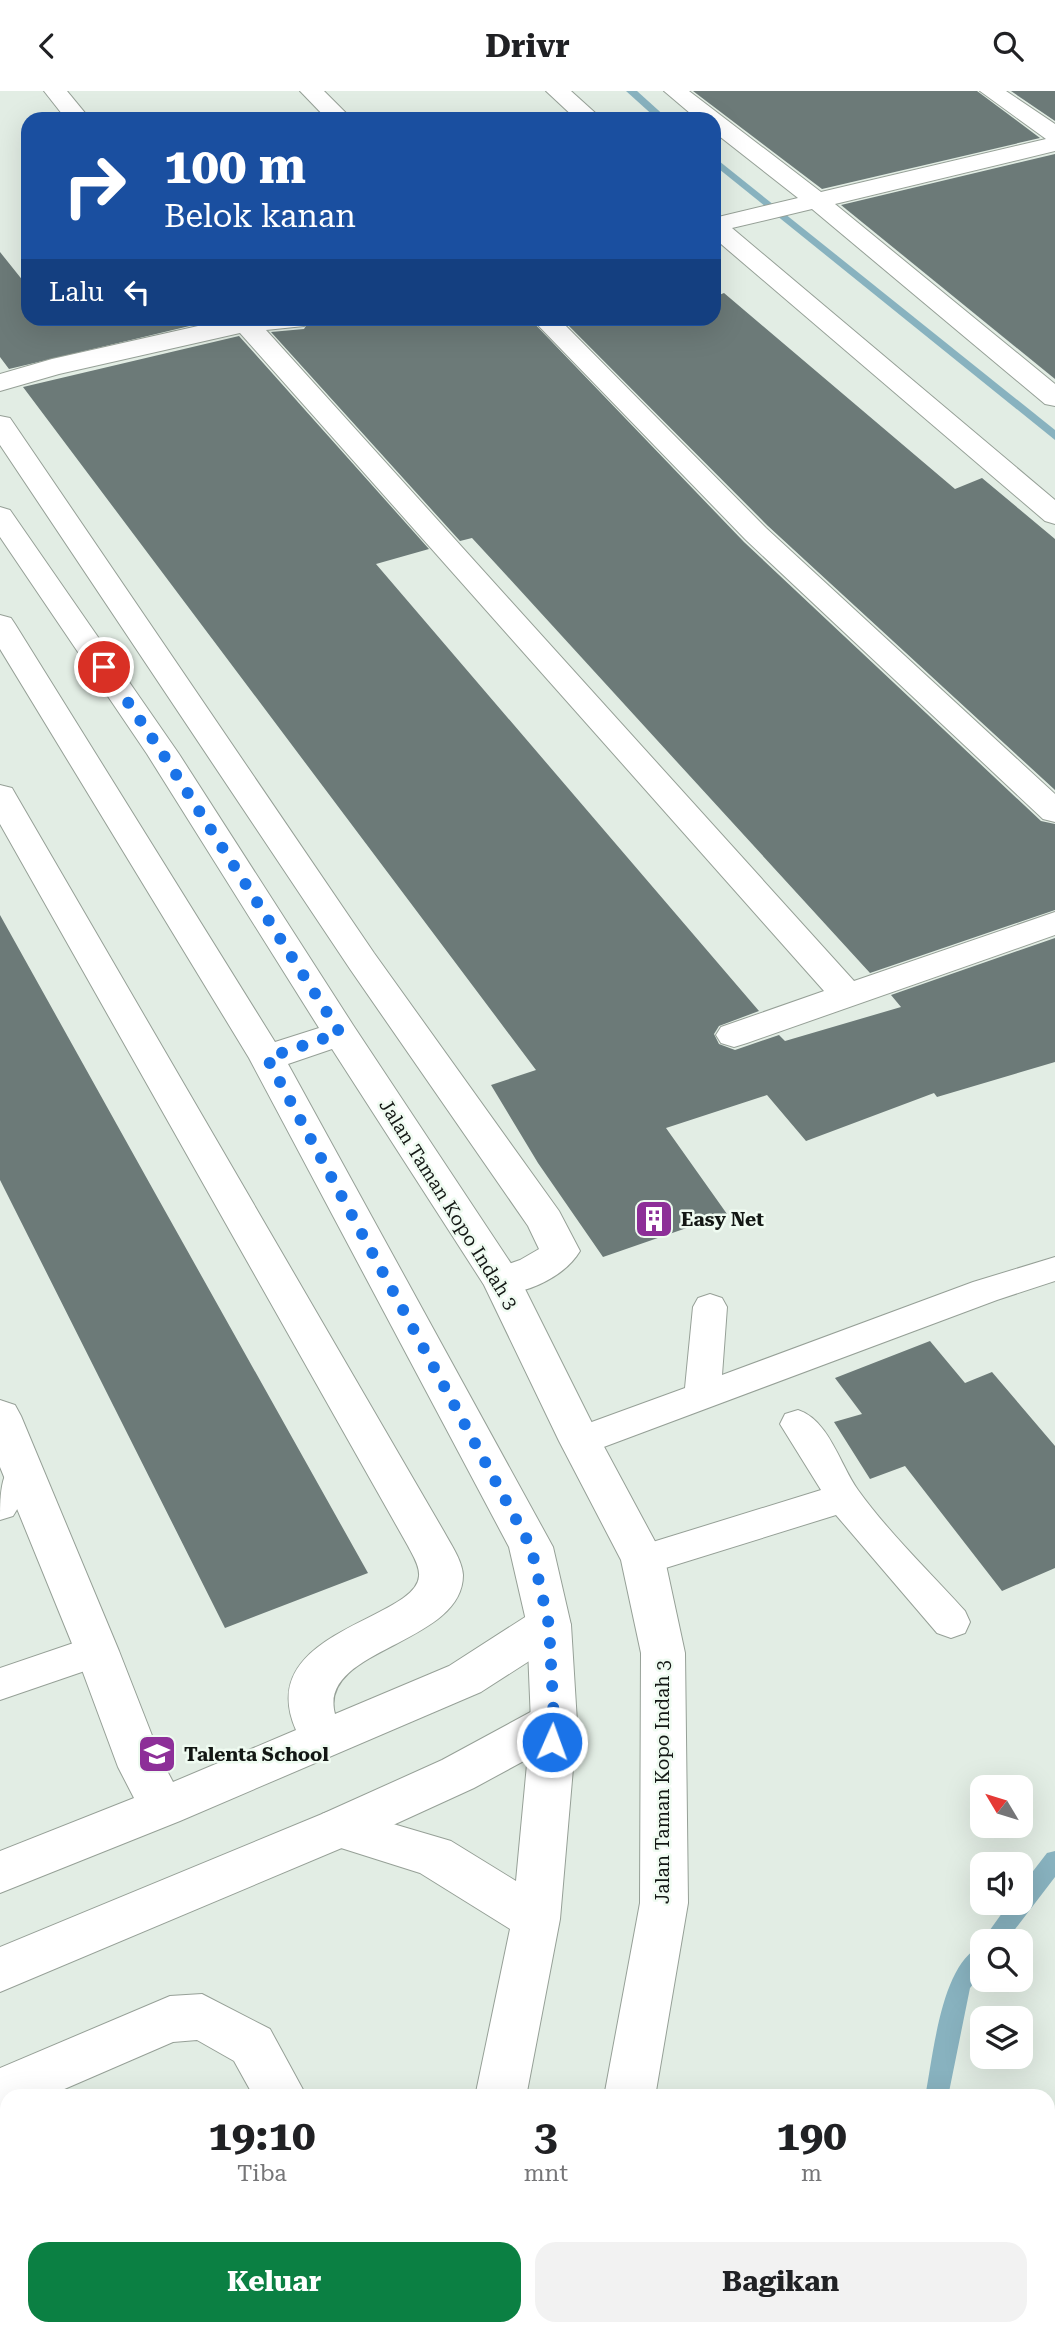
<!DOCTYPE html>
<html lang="id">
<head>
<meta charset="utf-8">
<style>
  :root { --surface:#fff; --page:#f2f2f2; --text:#202124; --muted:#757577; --accent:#0b8043 }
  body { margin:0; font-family:"Roboto Serif",serif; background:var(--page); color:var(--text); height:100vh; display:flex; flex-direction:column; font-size:26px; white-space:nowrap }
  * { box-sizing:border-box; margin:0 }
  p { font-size:23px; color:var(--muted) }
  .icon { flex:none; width:38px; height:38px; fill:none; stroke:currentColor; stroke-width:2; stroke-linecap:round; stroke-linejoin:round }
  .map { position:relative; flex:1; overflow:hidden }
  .drawer { position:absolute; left:0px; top:1998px; width:1055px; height:247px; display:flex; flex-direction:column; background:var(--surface); border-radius:21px 21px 0 0; box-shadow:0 7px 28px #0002 }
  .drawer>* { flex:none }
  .guide { position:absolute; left:21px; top:21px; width:700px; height:214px; border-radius:21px; box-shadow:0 7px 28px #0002; background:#1a4fa0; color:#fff; overflow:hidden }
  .needle { width:46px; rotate:308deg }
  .tools { position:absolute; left:970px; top:1684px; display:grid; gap:14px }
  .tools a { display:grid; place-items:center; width:63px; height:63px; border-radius:14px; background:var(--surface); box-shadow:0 7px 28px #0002; font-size:35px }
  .pin { position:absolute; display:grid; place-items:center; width:60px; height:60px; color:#fff; margin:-30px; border:4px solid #fff; border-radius:50%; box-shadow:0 2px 7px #0007 }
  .me { position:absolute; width:77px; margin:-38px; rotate:2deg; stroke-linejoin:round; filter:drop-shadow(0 0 5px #0008) }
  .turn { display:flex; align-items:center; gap:24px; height:147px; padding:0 28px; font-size:32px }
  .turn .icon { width:91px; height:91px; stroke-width:2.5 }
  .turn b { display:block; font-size:49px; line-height:60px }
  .then { display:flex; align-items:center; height:66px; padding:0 28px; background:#0003; gap:14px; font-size:26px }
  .eta { display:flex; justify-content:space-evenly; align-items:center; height:119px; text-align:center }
  .eta b { font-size:42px; font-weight:700; line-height:49px }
  .cta { display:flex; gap:14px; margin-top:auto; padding:14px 28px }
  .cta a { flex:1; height:80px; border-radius:21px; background:var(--accent); color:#fff; font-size:28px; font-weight:700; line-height:80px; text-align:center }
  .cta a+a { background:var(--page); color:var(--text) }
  header { display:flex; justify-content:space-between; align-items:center; height:91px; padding:0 28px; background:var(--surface); font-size:32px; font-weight:700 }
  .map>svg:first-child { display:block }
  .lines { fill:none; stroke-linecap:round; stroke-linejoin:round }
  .stream { fill:#88b2bf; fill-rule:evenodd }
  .building { fill:#6c7a78 }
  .service-casing { stroke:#96a097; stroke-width:2 }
  .minor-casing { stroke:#96a097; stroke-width:2 }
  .secondary-casing { stroke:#96a097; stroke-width:2 }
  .service { fill:#fff; fill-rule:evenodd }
  .minor { fill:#fff; fill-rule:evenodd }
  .secondary { fill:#fff; fill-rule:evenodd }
  .route { stroke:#1a73e8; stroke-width:12; stroke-dasharray:0 21.6 }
  .labels { text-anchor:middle; stroke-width:5; stroke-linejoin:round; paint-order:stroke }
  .street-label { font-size:19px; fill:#131714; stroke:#effbf1 }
  .poi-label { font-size:19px; font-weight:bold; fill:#131714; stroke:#effbf1; text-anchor:start }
</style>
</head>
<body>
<header><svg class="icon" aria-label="back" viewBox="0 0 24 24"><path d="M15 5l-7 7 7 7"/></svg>Drivr<svg class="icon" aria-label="search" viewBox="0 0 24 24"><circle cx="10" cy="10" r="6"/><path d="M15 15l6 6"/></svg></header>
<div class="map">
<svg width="1055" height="2244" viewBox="0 0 1055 2244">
  <rect width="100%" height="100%" fill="#e2ede4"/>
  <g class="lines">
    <g class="stream">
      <path d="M626,0h11l31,28h-11z"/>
      <path d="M714,66l341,273v10l-341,-275z"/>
      <path d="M1055,1760v26l-49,64h-24l28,-39h10v-14l27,-35z"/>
      <path d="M982,1855v27l-12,15 -22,109h-23c8,-39 16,-136 57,-151z"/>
      <rect x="888" y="2238" width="24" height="6"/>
    </g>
  </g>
  <g class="building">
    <path d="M693,0h284l63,47 -218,51z"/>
    <path d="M1011,0h44v30z"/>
    <path d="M1055,63v225l-214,-174z"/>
    <path d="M0,161l28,35v32h191l-210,50 -9,-12z"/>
    <path d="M724,202l231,196 27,-11 73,61v251l-287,-264 -206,-207h152v-22z"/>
    <path d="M310,228h220l214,223 297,279 14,3v86l-185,63 -374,-409 -24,-26 -12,3 -189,-209 33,-3z"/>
    <path d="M239,245l190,213 -53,15 383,447 -40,15 -5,8 5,10 16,6 44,-15 6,6 116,-34 -10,-12 164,-57v124l-118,35 -3,-4 -128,48 -39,-46 -101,33 61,86 -124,43 -65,-94 -47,-78 45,-15 -513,-683z"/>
    <path d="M0,824l155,278 213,380 -143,55 -225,-448z"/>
    <path d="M930,1250l35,42 27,-11 63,74v122l-53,23 -97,-125 -35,13 -36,-57 28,-8 -27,-36z"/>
  </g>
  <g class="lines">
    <defs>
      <g id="service">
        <path d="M1055,1166v24l-58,19 -404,151 -13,4 -13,-4 -5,-10 5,-10 118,-43 8,-81 5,-9 12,-4 12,4 5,9 -5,68 251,-93z"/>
        <path d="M798,1319c31,10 42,55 60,80 31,43 71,81 107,121l5,11 -5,11 -14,5 -14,-5 -101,-118 -193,60 -13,-4 -6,-11 6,-11 191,-59 -41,-66 5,-10z"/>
        <path d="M24,1364l13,4 5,10 -29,47 -13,4c0,-26 0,-55 24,-65z"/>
        <path d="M97,1544l14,5 5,11 -5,11 -111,38v-32z"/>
      </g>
      <g id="minor">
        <path d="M44,0h23l23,28h-24z"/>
        <path d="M300,0h24l28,28h-25z"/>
        <path d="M546,0h25l31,28h-26z"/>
        <path d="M664,0h25l132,101 225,-53 -66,-48h26l49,33v27l-220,53 220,180v22l-10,-2 -233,-195 -80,19 323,272v24l-10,-3 -331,-283v-20l84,-20 -84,-66v-13h-17z"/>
        <path d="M229,228h78l-3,7 -38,4 588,651 201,-69v23l-308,108 -13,4 -13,-4 -5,-8 5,-8 103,-36 -584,-658 -181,41 -59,17v-17l52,-15z"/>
        <path d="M532,228h27l207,209 289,266v28l-12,-3 -297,-279z"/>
        <path d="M0,325l10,2 364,535 185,258 21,40c-16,27 -62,49 -92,40l-6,-10 6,-10 32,-11 19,-11 -11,-23 -178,-257 -350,-524z"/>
        <path d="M0,694l12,3 4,7 427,735c7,13 19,30 20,45 0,70 -146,73 -128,139l114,-48 84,-54 16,-5 16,5 6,13 -6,13 -84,54 -301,129 -180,72v-42l134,-53 -16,-31 -43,-116 -75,-184v-67l15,5 6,11 98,235 43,110 11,21 123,-52c-44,-99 121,-110 123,-154 1,-10 -7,-22 -11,-30l-408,-722z"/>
        <path d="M554,1612l16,5 7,14 -7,14 -96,52 -118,54 -356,150v-45l322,-133 120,-54 96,-52z"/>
        <path d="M202,1903l68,35 37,68h-53l-20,-36 -37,-21 -24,2 -127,55h-39v16l-7,3v-48l170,-72z"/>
      </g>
      <g id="secondary">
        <path d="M0,416l10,3 169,244 174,271 163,246 85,170 64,119 20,93 3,250 -33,194h-51l36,-194 1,-250 -20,-93 -62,-119 -75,-156 -152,-236 -44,15 265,483 18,78 6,97 -17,197 -34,178h-51l35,-168 -90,-56 -98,-31 -7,-14 7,-14 17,-6 112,33 65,40 15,-159 -4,-97 -18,-78 -260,-489 -249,-409v-34l11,3 4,6 260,418 44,-14 -172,-274 -147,-217z"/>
        <path d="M424,2238h54l-2,6h-54z"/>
        <path d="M559,2238h54l-1,6h-54z"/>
      </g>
    </defs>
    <use href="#service" class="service-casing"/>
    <use href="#minor" class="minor-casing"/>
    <use href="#secondary" class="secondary-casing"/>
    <use href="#service" class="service"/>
    <use href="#minor" class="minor"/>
    <use href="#secondary" class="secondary"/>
  </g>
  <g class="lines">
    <path class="route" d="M104,576l59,87 177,279 -73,25 264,489 18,78 5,97 -2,20"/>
  </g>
  <defs>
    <symbol id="building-square" viewBox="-11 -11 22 22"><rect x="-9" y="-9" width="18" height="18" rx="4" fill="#8d2f98" stroke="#effbf1"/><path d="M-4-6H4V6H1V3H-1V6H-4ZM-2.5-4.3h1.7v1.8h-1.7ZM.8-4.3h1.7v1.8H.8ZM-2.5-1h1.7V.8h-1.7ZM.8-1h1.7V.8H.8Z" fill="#fff"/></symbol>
    <symbol id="school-square" viewBox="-11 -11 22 22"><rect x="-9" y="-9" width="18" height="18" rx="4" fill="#8d2f98" stroke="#effbf1"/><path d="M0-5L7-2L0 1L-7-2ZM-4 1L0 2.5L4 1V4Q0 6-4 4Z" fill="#fff"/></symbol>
  </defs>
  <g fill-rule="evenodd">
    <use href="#building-square" x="632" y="1106" width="44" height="44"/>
    <use href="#school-square" x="135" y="1641" width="44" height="44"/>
  </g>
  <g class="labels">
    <g class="street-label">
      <text transform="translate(449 1113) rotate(58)" y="7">Jalan Taman Kopo Indah 3</text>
      <text transform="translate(662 1691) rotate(-90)" y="7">Jalan Taman Kopo Indah 3</text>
    </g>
    <g class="poi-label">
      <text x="681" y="1135">Easy Net</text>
      <text x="184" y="1670">Talenta School</text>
    </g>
  </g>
</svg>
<div class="tools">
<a><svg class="needle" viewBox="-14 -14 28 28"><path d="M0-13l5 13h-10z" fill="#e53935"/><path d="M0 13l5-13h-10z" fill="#757577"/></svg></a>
<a><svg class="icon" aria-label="sound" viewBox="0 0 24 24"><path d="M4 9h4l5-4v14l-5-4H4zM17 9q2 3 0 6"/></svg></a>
<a><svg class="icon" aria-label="search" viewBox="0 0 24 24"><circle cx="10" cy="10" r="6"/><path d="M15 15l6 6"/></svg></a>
<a><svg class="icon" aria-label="layers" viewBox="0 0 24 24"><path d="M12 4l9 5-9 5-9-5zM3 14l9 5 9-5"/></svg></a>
</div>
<div class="pin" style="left:104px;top:576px;background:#d93025"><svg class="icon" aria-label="arrive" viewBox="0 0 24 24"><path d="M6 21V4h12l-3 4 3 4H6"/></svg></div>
<svg class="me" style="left:552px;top:1651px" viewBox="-20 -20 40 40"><circle r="17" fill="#1a73e8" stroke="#fff" stroke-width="3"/><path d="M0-11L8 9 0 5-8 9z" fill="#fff"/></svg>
<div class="guide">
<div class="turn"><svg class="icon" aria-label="right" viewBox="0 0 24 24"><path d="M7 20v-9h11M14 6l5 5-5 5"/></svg><div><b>100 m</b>Belok kanan</div></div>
<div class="then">Lalu<svg class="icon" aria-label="left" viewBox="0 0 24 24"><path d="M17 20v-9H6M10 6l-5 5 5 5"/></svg></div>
</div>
<section class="drawer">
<div class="eta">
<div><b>19:10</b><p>Tiba</p></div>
<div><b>3</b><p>mnt</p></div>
<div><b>190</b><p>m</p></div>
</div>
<div class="cta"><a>Keluar</a><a>Bagikan</a></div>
</section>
</div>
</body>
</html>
